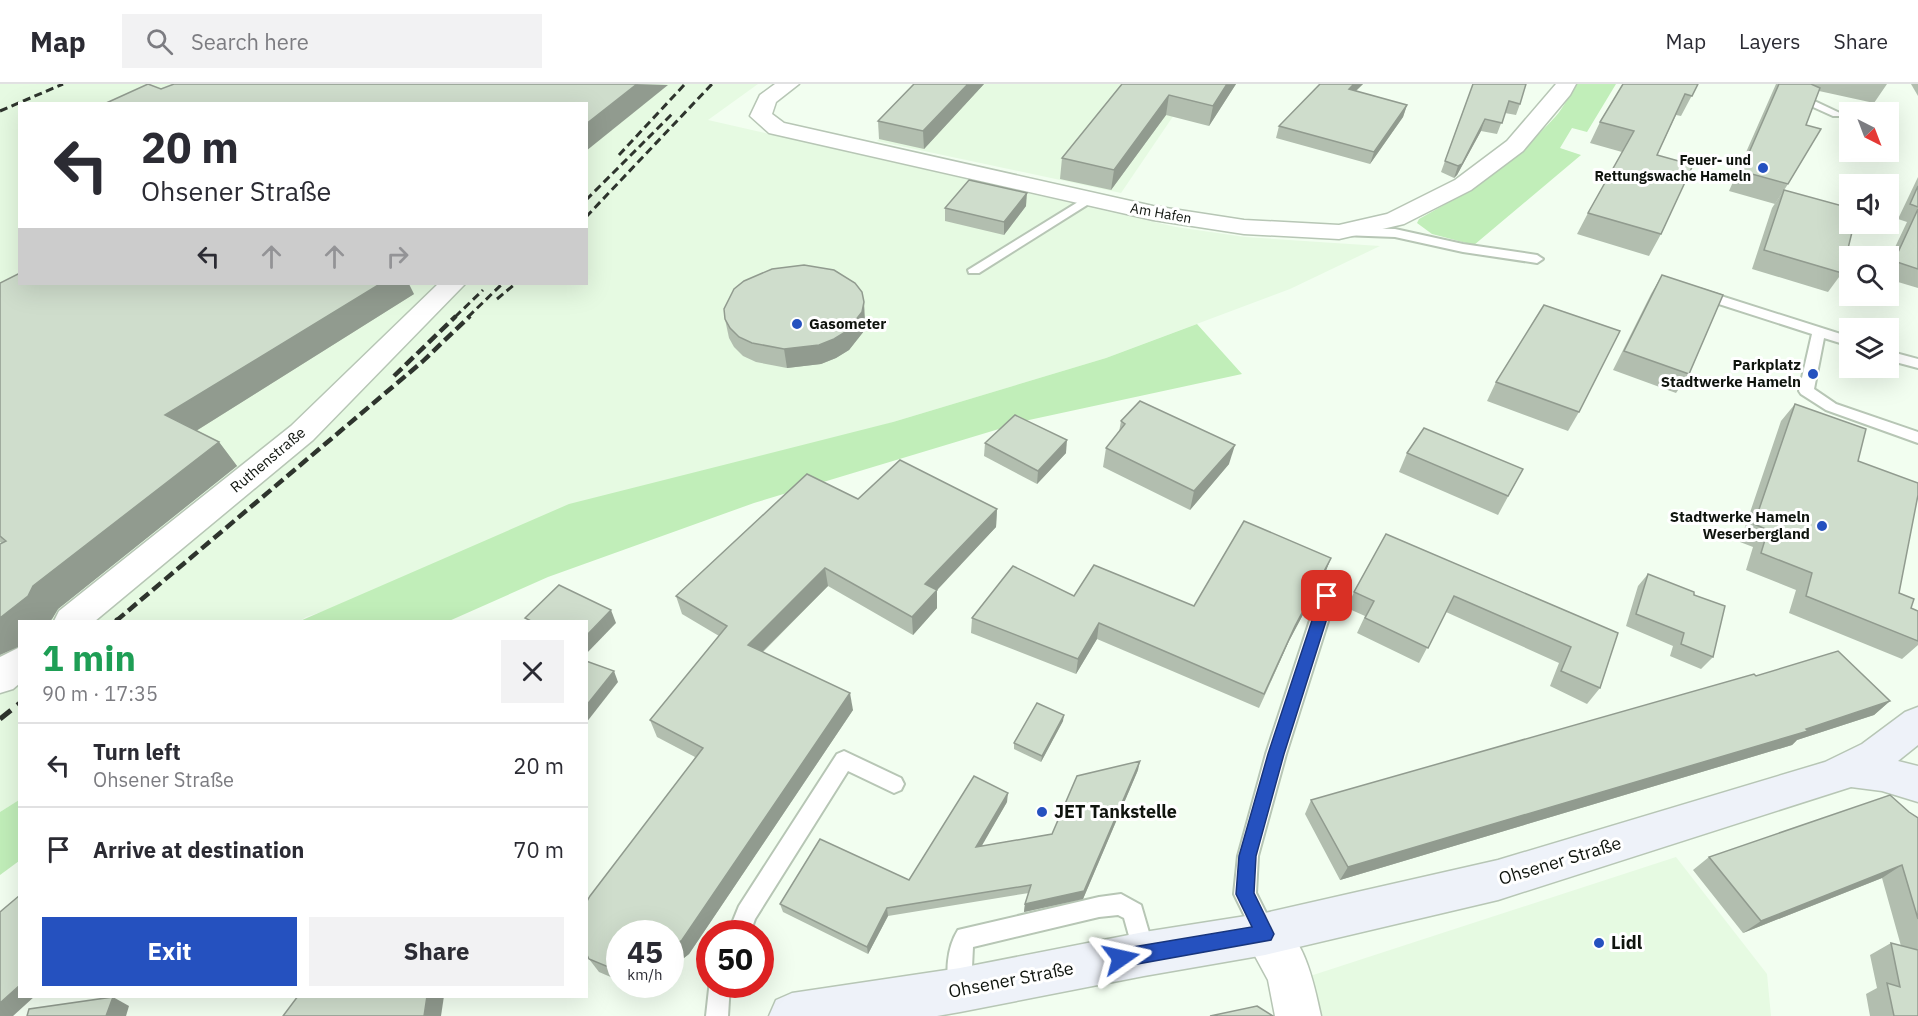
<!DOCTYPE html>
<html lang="en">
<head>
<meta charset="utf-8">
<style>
  :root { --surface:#fff; --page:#f2f2f3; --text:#2b2b33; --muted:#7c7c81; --line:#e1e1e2; --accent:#2551bf }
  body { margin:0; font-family:"IBM Plex Sans",sans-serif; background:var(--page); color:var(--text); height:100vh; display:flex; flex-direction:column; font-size:22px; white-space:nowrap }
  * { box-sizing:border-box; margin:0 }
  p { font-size:20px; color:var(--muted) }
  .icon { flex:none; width:33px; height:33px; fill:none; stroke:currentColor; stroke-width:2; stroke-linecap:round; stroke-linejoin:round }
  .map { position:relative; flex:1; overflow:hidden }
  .details { position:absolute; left:18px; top:536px; width:570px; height:378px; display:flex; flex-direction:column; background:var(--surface); border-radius:0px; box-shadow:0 6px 24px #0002 }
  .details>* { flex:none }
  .top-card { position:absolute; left:18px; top:18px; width:570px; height:183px; border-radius:0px; box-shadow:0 6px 24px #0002; background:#fff; color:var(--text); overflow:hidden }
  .needle { width:39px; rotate:138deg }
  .controls { position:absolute; left:1839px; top:18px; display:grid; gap:12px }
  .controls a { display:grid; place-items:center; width:60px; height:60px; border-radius:0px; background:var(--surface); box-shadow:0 6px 24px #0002; font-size:30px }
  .speed { position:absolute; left:606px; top:836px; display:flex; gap:12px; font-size:30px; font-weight:700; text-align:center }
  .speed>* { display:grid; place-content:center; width:78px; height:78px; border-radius:50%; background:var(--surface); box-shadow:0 6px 24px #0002; line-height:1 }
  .speed small { font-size:15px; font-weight:400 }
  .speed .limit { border:9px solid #d22; background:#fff; color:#111 }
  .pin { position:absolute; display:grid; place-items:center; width:51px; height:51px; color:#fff; margin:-26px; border-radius:12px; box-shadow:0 3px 9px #0006 }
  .me { position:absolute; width:66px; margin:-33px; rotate:79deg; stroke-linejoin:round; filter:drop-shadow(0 0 4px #0008) }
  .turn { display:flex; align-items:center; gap:21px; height:126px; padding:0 24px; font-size:27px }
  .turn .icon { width:78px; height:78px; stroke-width:2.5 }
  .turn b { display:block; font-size:42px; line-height:51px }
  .lanes { display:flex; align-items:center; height:57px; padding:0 24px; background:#0003; justify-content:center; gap:30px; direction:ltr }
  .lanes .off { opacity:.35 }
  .round { display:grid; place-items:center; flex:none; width:63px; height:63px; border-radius:0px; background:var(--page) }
  .overview { display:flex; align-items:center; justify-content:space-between; height:102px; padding:0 24px }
  h1 { font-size:36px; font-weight:700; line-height:45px; color:#1e9e55 }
  .primary-button { display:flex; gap:12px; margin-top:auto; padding:12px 24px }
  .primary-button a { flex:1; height:69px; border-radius:0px; background:var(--accent); color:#fff; font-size:24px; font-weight:700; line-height:69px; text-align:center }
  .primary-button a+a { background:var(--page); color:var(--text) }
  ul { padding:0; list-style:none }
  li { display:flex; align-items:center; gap:18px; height:84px; padding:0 24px; border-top:2px solid var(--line) }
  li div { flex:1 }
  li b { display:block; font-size:22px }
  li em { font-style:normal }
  header { display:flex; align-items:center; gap:36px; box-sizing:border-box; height:84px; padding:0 30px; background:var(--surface); border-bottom:2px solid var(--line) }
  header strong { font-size:28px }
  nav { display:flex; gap:33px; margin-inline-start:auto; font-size:21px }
  .search { width:420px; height:54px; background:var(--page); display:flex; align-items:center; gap:15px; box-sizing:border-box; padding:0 21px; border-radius:0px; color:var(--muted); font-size:22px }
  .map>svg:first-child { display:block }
  .built { fill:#e6fae2; fill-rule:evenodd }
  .green { fill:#c1eeb9 }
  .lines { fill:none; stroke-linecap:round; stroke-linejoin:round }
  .lane-casing { stroke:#b7c6b5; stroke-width:4 }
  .street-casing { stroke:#b7c6b5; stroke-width:3 }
  .secondary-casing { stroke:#b7c6b5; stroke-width:3 }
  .lane { fill:#fff; fill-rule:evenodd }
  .street { fill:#fff; fill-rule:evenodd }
  .secondary { fill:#eef2f9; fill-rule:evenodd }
  .rail-far2 { stroke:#2e342d; stroke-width:3; stroke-dasharray:8 4.5; stroke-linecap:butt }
  .rail-far1 { stroke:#2e342d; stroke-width:4.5; stroke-dasharray:11 5; stroke-linecap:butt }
  .rail { stroke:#2e342d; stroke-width:5; stroke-dasharray:14 8; stroke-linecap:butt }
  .wall { fill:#b2beaf }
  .shaded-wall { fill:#919b8f }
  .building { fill:#cfddcc; stroke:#919b8f; stroke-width:1.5 }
  .route { fill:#2551bf; stroke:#18357c; stroke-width:1.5 }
  .poi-dot { fill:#2551bf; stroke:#fff; stroke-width:2 }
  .labels { text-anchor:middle; stroke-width:6; stroke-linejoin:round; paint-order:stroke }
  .far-poi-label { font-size:14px; font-weight:bold; fill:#0f140e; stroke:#fff; text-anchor:end }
  .far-street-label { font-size:14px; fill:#0f140e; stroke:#fff }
  .poi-label { font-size:15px; font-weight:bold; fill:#0f140e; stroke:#fff; text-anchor:end }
  .street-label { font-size:15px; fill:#0f140e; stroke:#fff }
  .near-poi-label { font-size:18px; font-weight:bold; fill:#0f140e; stroke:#fff; text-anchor:start }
  .near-street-label { font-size:18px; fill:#0f140e; stroke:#fff }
</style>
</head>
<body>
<header>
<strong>Map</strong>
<div class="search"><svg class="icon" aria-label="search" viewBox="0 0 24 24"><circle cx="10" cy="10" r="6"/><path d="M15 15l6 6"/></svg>Search here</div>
<nav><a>Map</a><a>Layers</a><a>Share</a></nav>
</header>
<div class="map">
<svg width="1918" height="932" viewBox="0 0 1918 932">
  <rect width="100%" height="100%" fill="#f2fef0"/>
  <g class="built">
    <path d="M0,0h758l-50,36 468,107 69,10 135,9 -90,43 -184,69 -213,64 -587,195 -6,4h-280l-1,179 -19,12zM20,20h566v180h-566z"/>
    <path d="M932,0h263l-74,109 -244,-52z"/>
    <path d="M1676,773l91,117 4,42h-460l-7,-38z"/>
  </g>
  <g class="green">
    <path d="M1576,0h40l-29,48 -15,-4 -12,20 21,7 -107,90 -42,-11 -15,-11 2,-4c51,-27 98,-60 137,-103 8,-9 14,-22 20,-32z"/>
    <path d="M1197,240l45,50 -213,46 -275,83 -206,74 -99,44h-149l269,-117 324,-82 213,-64z"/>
    <path d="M19,716v61l-19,14v-63z"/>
  </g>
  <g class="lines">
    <defs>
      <g id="lane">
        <path d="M1782,0h10l-1,6 51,24 -1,2h-8l-51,-23z"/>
        <path d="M1091,110l6,4 -2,2 -116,73h-10l-1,-3z"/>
        <path d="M1346,144l49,1 68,15 74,11 6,4 -6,4 -74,-11 -68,-15 -53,-2 -2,-3z"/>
        <path d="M1699,205l151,48v9l-26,-8 -10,51 22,15 82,28v11l-92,-33 -25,-16 -2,-3 13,-57 -118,-38 -2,-3z"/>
        <path d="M1888,267l30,8v9l-30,-8z"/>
        <path d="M1327,505l6,2 3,5 -50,158 -28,102 -2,37 20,40 -3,8 -8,3 -8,-3 -23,-47 4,-38 28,-102 52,-158 3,-5z"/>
        <path d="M844,667l57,27 3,6 -3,6 -7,3 -46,-22 -93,148 -5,14h-22l11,-27 98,-152z"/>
        <path d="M1121,810l20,11 14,48 -3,8 -8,3 -8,-3 -12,-43 -6,-3 -19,2 -126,30 -2,41 -3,8 -8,3 -8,-3c-8,-20 -5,-49 6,-66l141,-33z"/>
        <path d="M710,896v4h20l-2,32h-22z"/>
      </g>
      <g id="street">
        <path d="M775,0h24l-23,18 -4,12 12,9 369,83 91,14 95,5 48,-11 68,-34 52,-39 49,-57h20l-6,11 -47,56 -52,39 -67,34 -65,15 -95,-5 -91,-14 -384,-87 -19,-17 10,-21z"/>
        <path d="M438,200h27l-152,156 -218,181h-41l5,-10 232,-185z"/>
        <path d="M20,563v36l-7,6 -13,4v-36z"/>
        <path d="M1265,829c38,15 48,66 56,103h-46l-7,-36 -25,-46 7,-15z"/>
      </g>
      <path id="secondary" d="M1918,623v38l-20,16 20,5v36l-36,-11 -31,-4 -353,113 -233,55 -121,21 -184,36 -23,4h-168l7,-16 16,-7 168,-25 184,-36 121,-19 233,-53 327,-98 37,-18 43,-32z"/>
    </defs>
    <use href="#lane" class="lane-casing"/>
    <use href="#street" class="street-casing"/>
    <use href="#secondary" class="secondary-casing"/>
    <use href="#lane" class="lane"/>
    <use href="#street" class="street"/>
    <use href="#secondary" class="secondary"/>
    <g class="rail-far2">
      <path d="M0,27l63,-27"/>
      <path d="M619,71l66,-71"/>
      <path d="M586,116l87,-87"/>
      <path d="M586,133l126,-133"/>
      <path d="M497,215l18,-15"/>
      <path d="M455,233l28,-27"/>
      <path d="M468,233l34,-33"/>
    </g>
    <g class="rail-far1">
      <path d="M394,292l62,-60"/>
      <path d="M116,537l306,-259 48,-46"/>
    </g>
    <g class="rail">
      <path d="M116,537l2,-2"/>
      <path d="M0,635l20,-16"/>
    </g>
  </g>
  <g class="wall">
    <path d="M914,0h70l-60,65 -45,-10 -1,-18z"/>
    <path d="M1122,0h114l-27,42 -43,-11 -55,75 -51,-11 2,-21z"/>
    <path d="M1320,0h43l-7,7 51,14 -4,12 -33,47 -94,-26 3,-12z"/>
    <path d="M1473,0l47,20 -4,11 -11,-2 -8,21 -16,-3 -24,44 -3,3 -13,-6z"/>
    <path d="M1698,0l-17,32 -5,-1 -19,40 4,79 -12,22 -72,-22 11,-21 34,-61 -32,-9 10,-21z"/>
    <path d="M1776,0h111l-13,19 -55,-12 -13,34 -18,59 -13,20 -46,-13z"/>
    <path d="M1911,0h7v12z"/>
    <path d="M1918,93v111l-30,-9v-17l19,-40 -9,-3z"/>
    <path d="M1784,106l58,83 -14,19 -76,-23 20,-61z"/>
    <path d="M1026,122l-22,29 -59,-14v-13z"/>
    <path d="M1662,191l27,99 -13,19 -63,-23 38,-76z"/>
    <path d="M0,199l414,11 -218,137 23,11 18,24 -179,143 -6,10 -2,2h-30l-18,-78 -2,-1z"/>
    <path d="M725,235l140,2 -1,10 -15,19 -13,8 -15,6 -34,4 -31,-6 -13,-6 -9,-9 -5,-9z"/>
    <path d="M1496,298l83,30 -11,19 -81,-30z"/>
    <path d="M1795,320l63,57 41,132 12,15 7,3v34l-16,14 -113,-46 7,-23 -50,-20 7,-23 -13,-5 41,-121z"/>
    <path d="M1121,337l108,43 -39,46 -87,-43 3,-19 13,-16z"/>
    <path d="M985,359l81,10 -29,31 -53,-28z"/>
    <path d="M1407,369l116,16 -25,46 -99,-43z"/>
    <path d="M858,415l139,10 -1,18 -60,63 1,18 -24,27 -85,-49 -65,66 90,58 -164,244 -19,15v-36h-50v48l-21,-9 -10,-13 106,-202 -38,-20 -7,-17 69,-84 -37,-22 -6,-18z"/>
    <path d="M1386,450l232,99 -18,55 -13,16 -37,-18 9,-23 -113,-51 -27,51 -62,-30 8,-17 -18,-8 7,-16z"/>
    <path d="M1331,474l-6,15 -36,68 -30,67 -162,-69 -21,35 -105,-41 1,-15 222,-12z"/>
    <path d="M1648,490l65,83 -12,12 -31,-13 3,-10 -47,-20 12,-40z"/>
    <path d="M1756,592l134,25 -16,14 -77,25 -5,5 -452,135 -35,-66 6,-14z"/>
    <path d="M1063,637l-22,41 -27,-13v-6z"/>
    <path d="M1138,686l-55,129 -59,13 1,-8 4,-11 -141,23 -20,38 -85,-42 -3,-8 129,-24 98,-78 -26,44 71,-12z"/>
    <path d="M1909,728l9,6v198h-48l-4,-22 11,-6 -7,-33 21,-12 10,3 -19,-68 -139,55 -50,-63 16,-13z"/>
  </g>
  <g class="shaded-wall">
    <path d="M637,0l31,1 -82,66v-27z"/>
    <path d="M968,0h16l-60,65 -1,-18z"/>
    <path d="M1227,0h9l-27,42 4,-20z"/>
    <path d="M1354,0h9l-18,17 4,-12z"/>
    <path d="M1169,11l-3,20 -55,75 3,-20z"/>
    <path d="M1407,21l-4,12 -33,47 4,-12z"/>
    <path d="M1485,35l-4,12 -24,44 -3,3 4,-12z"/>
    <path d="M1027,109l-1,13 -22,29v-13z"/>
    <path d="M380,200h29l5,10 -231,145 -18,-24z"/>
    <path d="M864,218l1,19 -1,10 -15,19 -13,8 -15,6 -34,4 -3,-19z"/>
    <path d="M1067,356l-1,13 -29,31 1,-13z"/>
    <path d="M219,358l18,24 -179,143 -6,10 -2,2h-30v25l-20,9v-37l33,-32z"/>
    <path d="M1235,361l-6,19 -39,46 4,-19z"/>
    <path d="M997,425l-1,18 -70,75 -1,-18z"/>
    <path d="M1331,474l-6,15 -36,68 -30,67 36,-82z"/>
    <path d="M825,484l3,18 -76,76 -4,-17z"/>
    <path d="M937,506v18l-24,27 -1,-18z"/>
    <path d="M611,526l5,13 -30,31v-18z"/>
    <path d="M1099,539l-2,16 -21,35 2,-15z"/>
    <path d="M614,587l4,11 -32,41v-17z"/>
    <path d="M850,609l3,17 -164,244 -19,15v-20z"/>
    <path d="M1890,617l-16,14 -77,25 -5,5 -452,135 8,-13 458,-138z"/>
    <path d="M1064,631l-1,6 -22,41 1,-6z"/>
    <path d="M1140,677l-2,9 -55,129 -59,13 1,-8z"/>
    <path d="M1008,709l-1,9 -31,54v-9z"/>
    <path d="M1902,781l-20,13 -139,55 18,-12z"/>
    <path d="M887,824l1,8 -20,38 -1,-7z"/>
    <path d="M20,901v11h15l-22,20h-13v-13z"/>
    <path d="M427,912h17l-3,20h-17z"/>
    <path d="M113,913l16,9 -3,10h-20z"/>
  </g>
  <g class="building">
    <path d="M148,0l13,5 13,-5h463l-51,40v-20h-482z"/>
    <path d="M914,0h54l-45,47 -45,-10z"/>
    <path d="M1122,0h105l-14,22 -44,-11 -55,75 -52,-12z"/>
    <path d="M1320,0h34l-5,5 58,16 -33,47 -95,-26z"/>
    <path d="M1473,0h53l-6,20 -11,-3 -7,22 -17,-4 -23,45 -4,2 -13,-5z"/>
    <path d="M1623,0h75l-6,12 -7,-2 -28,61 36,10 -32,69 -73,-21 46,-82 -34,-9z"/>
    <path d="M1779,0h32l9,4 -14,37 15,4 -33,55 -47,-13z"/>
    <path d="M969,96l58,13 -23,29 -59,-14z"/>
    <path d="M1918,102v21l-8,-3z"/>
    <path d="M1784,106l66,18v16h4l-12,49 -78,-23z"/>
    <path d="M1918,125v60l-24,-8z"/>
    <path d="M804,181l30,5 21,13 7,9 2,10 -2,10 -15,19 -13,8 -15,6 -35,4 -32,-6 -13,-6 -9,-9 -5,-9 -1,-10 10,-20 10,-8 28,-12z"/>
    <path d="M20,189v11h360l-215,131 54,27 -186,144 -5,10 -28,22v-74l6,-3 -6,-5v-253z"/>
    <path d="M1662,191l61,20 -34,79 -65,-23z"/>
    <path d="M1544,221l76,26 -41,81 -83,-30z"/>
    <path d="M1140,317l95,44 -41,46 -88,-43 19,-24 -4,-3z"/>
    <path d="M1795,320l71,25 -8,32 60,22v12l-19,98 15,6 -3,9 7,3v30l-112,-45 6,-23 -51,-20 7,-23 -14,-6z"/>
    <path d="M1015,331l52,25 -29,31 -53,-28z"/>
    <path d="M1424,344l99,41 -15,27 -101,-43z"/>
    <path d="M900,376l97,49 -72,75 12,6 -25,27 -87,-49 -77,77 102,48 -168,247 -12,9v-16h-50v38h-2l-29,-12 -3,-6v-50l4,-7 113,-148 -53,-28 77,-94 -51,-30 131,-122 51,25z"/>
    <path d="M1244,437l87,37 -36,68 -31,68 -165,-71 -21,36 -106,-41 41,-52 61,30 20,-31 100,41z"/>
    <path d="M1386,450l232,99 -18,55 -39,-17 10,-24 -117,-51 -26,52 -63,-30 9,-17 -20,-9z"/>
    <path d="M1648,490l46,18v3l31,11 -12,51 -32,-13 3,-11 -48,-19z"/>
    <path d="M559,501l52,25 -25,26v-15h-55l-6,-3z"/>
    <path d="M1838,567l52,50 -84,28 2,2 -460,136 -37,-67 443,-126 2,2z"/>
    <path d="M586,577l28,10 -28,35z"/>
    <path d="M1037,619l27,12 -22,41 -28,-13z"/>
    <path d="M1140,677l-56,130 -59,13 6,-19 -144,23 -20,39 -87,-43 40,-65 89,41 65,-104 34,17 -32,54 76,-13 25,-58z"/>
    <path d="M1890,711l19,17 9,6v101l-16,-54 -141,56 -52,-64z"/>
    <path d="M20,811v90l-20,18v-91z"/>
    <path d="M1891,859l27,7v66h-24l-7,-33 13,4z"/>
    <path d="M298,912h129l-3,20h-141z"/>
    <path d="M113,913l-7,19h-79l2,-7z"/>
    <path d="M1257,922l16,10h-63z"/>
  </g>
  <path class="route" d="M1327,507l5,1 2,4 -50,158 -28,102 -2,37 20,41 -3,6 -150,27 -6,-2 -3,-7 3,-6 6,-3 131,-22 -16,-33 3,-38 29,-102 52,-158 2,-4z"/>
  <g class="poi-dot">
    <circle cx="1763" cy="84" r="6"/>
    <circle cx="797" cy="240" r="6"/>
    <circle cx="1813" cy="290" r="6"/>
    <circle cx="1822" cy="442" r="6"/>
    <circle cx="1042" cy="728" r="6"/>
    <circle cx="1599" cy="859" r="6"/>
  </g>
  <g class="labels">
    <g class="far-poi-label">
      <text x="1751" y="81">Feuer- und<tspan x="1751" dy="16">Rettungswache Hameln</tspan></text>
    </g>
    <g class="far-street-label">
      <text transform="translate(1161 129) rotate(10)" y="5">Am Hafen</text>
    </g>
    <g class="poi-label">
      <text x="809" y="245" text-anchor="start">Gasometer</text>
      <text x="1801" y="286">Parkplatz<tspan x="1801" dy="17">Stadtwerke Hameln</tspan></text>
      <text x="1810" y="438">Stadtwerke Hameln<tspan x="1810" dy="17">Weserbergland</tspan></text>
    </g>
    <g class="street-label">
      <text transform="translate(268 376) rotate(-40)" y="5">Ruthenstraße</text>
    </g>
    <g class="near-poi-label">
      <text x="1054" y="734">JET Tankstelle</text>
      <text x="1611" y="865">Lidl</text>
    </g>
    <g class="near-street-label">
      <text transform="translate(1560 777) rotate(-17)" y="6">Ohsener Straße</text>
      <text transform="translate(1011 896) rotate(-11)" y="6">Ohsener Straße</text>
    </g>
  </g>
</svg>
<div class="controls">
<a><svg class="needle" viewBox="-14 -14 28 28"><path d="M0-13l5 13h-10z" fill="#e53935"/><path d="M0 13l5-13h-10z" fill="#7c7c81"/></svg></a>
<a><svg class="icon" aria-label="sound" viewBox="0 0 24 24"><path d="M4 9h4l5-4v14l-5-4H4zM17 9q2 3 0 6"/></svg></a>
<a><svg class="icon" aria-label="search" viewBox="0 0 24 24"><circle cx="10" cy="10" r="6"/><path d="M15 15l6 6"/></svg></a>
<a><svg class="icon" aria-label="layers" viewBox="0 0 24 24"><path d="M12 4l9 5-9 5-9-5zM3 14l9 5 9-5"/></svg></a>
</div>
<div class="speed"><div>45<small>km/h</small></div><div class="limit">50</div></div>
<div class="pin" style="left:1327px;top:512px;background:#d93025"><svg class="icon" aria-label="arrive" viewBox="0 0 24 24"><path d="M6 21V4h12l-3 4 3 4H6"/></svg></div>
<svg class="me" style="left:1121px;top:874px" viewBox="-20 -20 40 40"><path d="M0-17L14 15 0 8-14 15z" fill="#2551bf" stroke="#fff" stroke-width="4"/></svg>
<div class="top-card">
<div class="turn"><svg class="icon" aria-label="left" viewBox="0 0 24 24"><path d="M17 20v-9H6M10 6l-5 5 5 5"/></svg><div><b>20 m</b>Ohsener Straße</div></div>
<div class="lanes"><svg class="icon" aria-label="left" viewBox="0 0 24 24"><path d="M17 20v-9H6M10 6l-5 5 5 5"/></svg><svg class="icon off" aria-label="ahead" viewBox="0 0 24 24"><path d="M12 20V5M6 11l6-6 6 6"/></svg><svg class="icon off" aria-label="ahead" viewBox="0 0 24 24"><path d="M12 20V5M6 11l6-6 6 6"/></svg><svg class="icon off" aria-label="right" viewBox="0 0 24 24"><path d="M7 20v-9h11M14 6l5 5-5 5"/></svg></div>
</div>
<section class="details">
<div class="overview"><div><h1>1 min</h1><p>90 m · 17:35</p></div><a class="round"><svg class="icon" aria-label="close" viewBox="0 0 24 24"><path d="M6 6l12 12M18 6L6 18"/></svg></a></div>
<ul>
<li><svg class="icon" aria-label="left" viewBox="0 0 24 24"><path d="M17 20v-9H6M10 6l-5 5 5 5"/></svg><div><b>Turn left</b><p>Ohsener Straße</p></div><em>20 m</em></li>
<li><svg class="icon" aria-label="arrive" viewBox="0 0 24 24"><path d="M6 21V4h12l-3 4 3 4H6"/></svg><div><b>Arrive at destination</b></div><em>70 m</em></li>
</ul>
<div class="primary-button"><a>Exit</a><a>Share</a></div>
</section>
</div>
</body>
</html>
